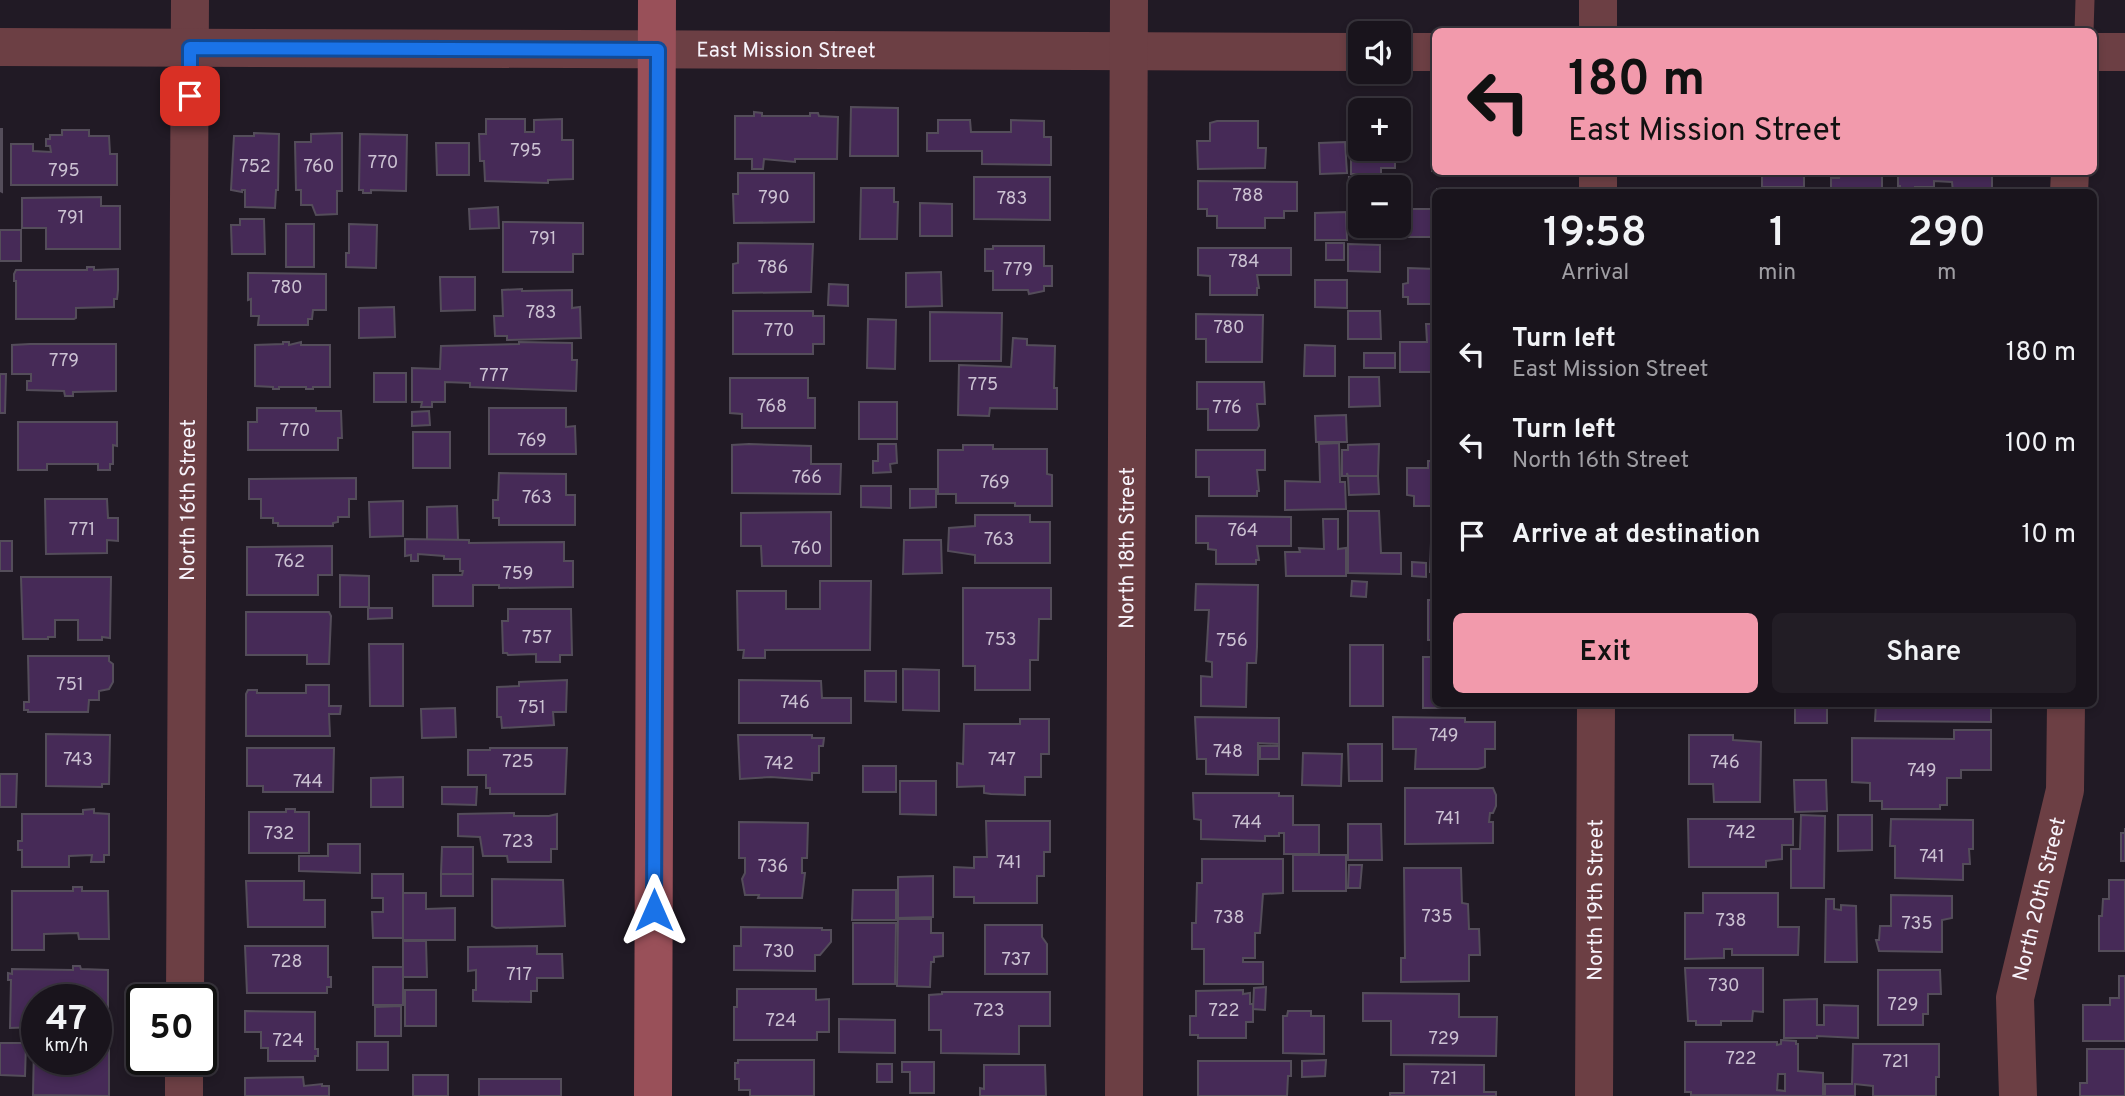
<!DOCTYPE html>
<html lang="en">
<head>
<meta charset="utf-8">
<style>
  :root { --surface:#19141c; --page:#221d25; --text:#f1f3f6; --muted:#9f9ea3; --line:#37333b; --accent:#f29aac }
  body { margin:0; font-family:Overpass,sans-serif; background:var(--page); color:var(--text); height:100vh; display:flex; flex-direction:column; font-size:26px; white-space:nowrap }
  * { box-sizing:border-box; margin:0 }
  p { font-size:23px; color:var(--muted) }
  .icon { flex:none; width:38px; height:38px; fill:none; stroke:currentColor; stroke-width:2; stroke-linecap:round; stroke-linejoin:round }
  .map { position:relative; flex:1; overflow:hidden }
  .sheet { position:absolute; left:1432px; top:189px; width:665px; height:518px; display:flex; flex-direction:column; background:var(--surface); border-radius:10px; box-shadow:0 4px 10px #0003,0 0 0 2px var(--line) }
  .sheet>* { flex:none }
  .guide { position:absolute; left:1432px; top:28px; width:665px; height:147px; border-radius:10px; box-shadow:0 4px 10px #0003,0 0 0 2px var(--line); background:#f29aac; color:#111; overflow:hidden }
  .buttons { position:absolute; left:1348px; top:21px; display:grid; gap:14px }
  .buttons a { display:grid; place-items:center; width:63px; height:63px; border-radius:10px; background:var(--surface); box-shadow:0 4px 10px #0003,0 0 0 2px var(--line); font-size:35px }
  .speed { position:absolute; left:21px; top:984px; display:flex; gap:14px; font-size:35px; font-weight:700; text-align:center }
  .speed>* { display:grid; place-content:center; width:91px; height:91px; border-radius:50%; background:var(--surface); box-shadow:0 4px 10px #0003,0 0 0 2px var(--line); line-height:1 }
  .speed small { font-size:18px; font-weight:400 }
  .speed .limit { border:4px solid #111; border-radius:10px; background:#fff; color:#111 }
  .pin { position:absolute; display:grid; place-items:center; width:60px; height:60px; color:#fff; margin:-30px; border-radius:14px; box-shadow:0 4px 10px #0006 }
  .me { position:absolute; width:77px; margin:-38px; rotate:0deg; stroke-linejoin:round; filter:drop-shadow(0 0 5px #0008) }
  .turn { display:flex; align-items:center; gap:24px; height:147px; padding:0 21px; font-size:32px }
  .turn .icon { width:91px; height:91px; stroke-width:2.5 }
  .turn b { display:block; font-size:49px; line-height:60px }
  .eta { display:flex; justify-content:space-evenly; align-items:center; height:119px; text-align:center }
  .eta b { font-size:42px; font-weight:600; line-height:49px }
  .primary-button { display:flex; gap:14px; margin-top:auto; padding:14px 21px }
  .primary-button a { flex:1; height:80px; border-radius:10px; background:var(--accent); color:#111; font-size:28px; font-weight:600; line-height:80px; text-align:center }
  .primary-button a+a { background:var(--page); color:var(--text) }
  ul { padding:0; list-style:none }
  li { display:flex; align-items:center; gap:21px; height:91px; padding:0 21px }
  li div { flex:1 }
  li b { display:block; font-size:26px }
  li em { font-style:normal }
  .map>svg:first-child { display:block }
  .building { fill:#462a57; stroke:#544d5a; stroke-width:2; fill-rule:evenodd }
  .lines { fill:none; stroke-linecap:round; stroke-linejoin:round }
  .service { stroke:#6c3f44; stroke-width:19 }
  .minor { stroke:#6c3f44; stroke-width:38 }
  .tertiary { stroke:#6c3f44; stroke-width:38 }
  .secondary { stroke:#995059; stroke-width:38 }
  .route-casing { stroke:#114b97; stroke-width:18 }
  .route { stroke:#1a73e8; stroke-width:12 }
  .labels { text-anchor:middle; stroke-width:7; stroke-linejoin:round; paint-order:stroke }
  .number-label { font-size:18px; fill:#cbc1d2 }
  .street-label { font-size:21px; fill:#f7f3fb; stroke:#211a25 }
</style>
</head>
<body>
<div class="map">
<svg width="2125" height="1096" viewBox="0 0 2125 1096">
  <rect width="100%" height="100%" fill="#211a25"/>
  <g class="building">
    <path d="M851,107l47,1v48h-48z"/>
    <path d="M754,112l8,1v3h48v-3h8l1,3 19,1 -1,42h-42v3l-31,-3 -1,10h-11v-10h-17v-43h19z"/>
    <path d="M1398,116h4l-1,23h-3z"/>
    <path d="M486,119h39v13h9v-12l28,-1v21h11v39l-25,1v3l-63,-2 -1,-20h-4l-1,-27h7z"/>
    <path d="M938,120h32l1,12h40v-12l33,1v16h7v28l-69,-1v-13h-55v-18h11z"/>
    <path d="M1217,121h41v27h8l-1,20 -67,1 -1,-28h13v-18z"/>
    <path d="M1433,127h2v44h-3z"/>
    <path d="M0,129h2v63l-2,-1z"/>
    <path d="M62,130h27v6h20l1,18h7v31h-106v-41h22v7l18,1 -1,-6h-4v-7h4v-4h12z"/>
    <path d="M254,133l25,1 -1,56h-2l-1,18 -30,-1v-17h-3v2l-11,-2 3,-54h20z"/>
    <path d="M342,133v58h-5v23l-21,1 -4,-10h-11v-15h-5l-1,-48h16v-8z"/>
    <path d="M360,134l47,1 -1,56 -35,-1v3h-8v-3h-4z"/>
    <path d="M1351,135h9v14h35v19h-14v6h-30z"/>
    <path d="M1345,142l2,31 -27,1 -1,-31z"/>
    <path d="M436,143h33v32h-32z"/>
    <path d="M1688,172h116v15h-42v-12l-74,-1z"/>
    <path d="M1840,172h42v20h-51v-14h8z"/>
    <path d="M1898,172h94v20h-39l-1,-10 -18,-1v6h-19v5h-15v-6h-2z"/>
    <path d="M738,173h76v49l-80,1 -1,-29h5z"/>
    <path d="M974,177h76v43l-76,-1z"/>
    <path d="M1349,177h33l-1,10h-21v39h-8z"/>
    <path d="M1198,181l99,1v29h-13v7h-19v10h-48v-12h-10v-7h-9z"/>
    <path d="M861,188h33v14h4l-1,37h-37z"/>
    <rect x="1437" y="189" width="41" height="3"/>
    <path d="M101,197v9h19v43h-74v-21h-24v-30z"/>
    <path d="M920,203l32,1v32h-32z"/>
    <path d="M498,207l1,21 -29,1 -1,-20z"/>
    <rect x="1402" y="209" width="33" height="28"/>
    <path d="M1346,212l1,28h-32v-27z"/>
    <path d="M240,219h24l1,35h-33l-1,-29h9z"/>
    <path d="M503,222l80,1v31h-10v18h-70z"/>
    <rect x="286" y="224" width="28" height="43"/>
    <path d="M349,224l28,1 -1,43 -30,-1v-14h3z"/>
    <rect x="0" y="230" width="21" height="31"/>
    <path d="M738,243l75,1 -2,48 -78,1v-29l5,-1z"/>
    <rect x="1326" y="243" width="18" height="17"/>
    <path d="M1348,244l32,1v27l-32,-1z"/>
    <path d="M993,246h51v20h8v20h-8v5l-15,3 -1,-4h-35v-19h-8v-22h8z"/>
    <path d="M1198,248h93v27h-34l2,13h-2v7h-47v-19l-12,-1z"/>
    <path d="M87,267h7v3l24,-1v21l-1,9h-3v8l-38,1v10l-2,1h-58v-38h-2v-7l2,-4h71z"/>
    <path d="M1408,268l27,1v35h-27v-7h-5v-13l5,-1z"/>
    <path d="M941,272l1,34 -36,1v-34z"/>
    <path d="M248,273l78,1v36h-13l-1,9h-4v6h-50l1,-9h-8v-17l-3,1z"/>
    <path d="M440,277h35v33l-34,1z"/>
    <path d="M1315,280h32v28l-32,-1z"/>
    <path d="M829,284l19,1v21l-20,-1z"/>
    <path d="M522,289v2l50,-1v18l8,-1 1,31 -74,2v-4h-12l-1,-20h9l-1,-26z"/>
    <path d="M394,307l1,30 -36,1v-30z"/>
    <path d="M733,311h80v5h11v28h-11v10h-80z"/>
    <path d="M1348,311h32l1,28h-33z"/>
    <path d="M930,312l72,1 -1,48h-71z"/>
    <path d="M1196,314l67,1 -1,47h-56v-23h-10z"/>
    <path d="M868,319l28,1 -1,49 -28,-1z"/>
    <path d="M1426,324h9v48h-35v-30h27z"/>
    <path d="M1013,338l14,1v6l28,1 -1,42h3v21l-67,-1 -1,8 -31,-1 1,-50 52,2z"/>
    <path d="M283,342h6v3l12,-3v3h29v42h-17v2h-7v-2h-27v2h-6v-2l-18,-1v-41l28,-1z"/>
    <path d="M519,342l53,1v17h5l-1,31 -106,-4v-4l-25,-1v20h-13v5h-11l1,-5h-10v-34l28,1 1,-23 78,-2z"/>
    <path d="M30,344h86v47l-43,1v4h-8l-1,-5 -37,-1v-9h4v-7h-19v-29z"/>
    <path d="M1305,345l30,1v30h-31z"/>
    <rect x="1364" y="353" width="31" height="15"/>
    <rect x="374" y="373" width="32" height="29"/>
    <path d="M0,374h6l-1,39h-5z"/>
    <path d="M1349,377h30l1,29 -31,1z"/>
    <path d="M730,378h78v20h7v30h-73v-14l-12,-1z"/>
    <path d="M1197,382h67l1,22h-8l2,22 -2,4h-49v-21h-11z"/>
    <rect x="1431" y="393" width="4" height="45"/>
    <rect x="859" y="402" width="38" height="37"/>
    <path d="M257,408h59v3h25l1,27h-4v12h-90v-28h9z"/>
    <path d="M489,408h77v19l9,-1 1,28h-87z"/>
    <path d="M429,411l1,14 -18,1v-14z"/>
    <path d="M1346,415l1,27h-31l-1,-26z"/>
    <path d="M18,422h99v24l-4,-1v19h-3v6h-12v-6h-51v6h-29z"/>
    <rect x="413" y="432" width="37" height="36"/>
    <path d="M1339,443l1,39h5l1,27 -61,1v-29l35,1 -1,-38z"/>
    <path d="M749,444l62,2v18h30l-1,30 -108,-1v-48z"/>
    <path d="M878,444h18l1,19 -7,1 1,8 -18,1v-12h5z"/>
    <path d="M1379,444l-1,32h-30l-1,-3v3h-5v-26h6v-5z"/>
    <path d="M963,445h30v4h54v25l5,1v31h-37v-3h-59v-9h-18v-44h25z"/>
    <path d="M1196,450h69v20h-8l2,21h-2v5h-48v-19h-13z"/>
    <path d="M1431,459h4v47h-21v-10l-7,-1v-27h21v-7h3z"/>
    <path d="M499,473l67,1v21h9v30h-76v-7h-6v-18h5z"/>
    <path d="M1348,476h30l1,18 -30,1z"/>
    <path d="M356,478v21h-7v18h-11v5l-5,1v3h-55v-3h-5v-5h-12v-19h-12v-20z"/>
    <path d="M861,486h30v22l-30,-1z"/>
    <path d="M910,489h26v18l-26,1z"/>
    <path d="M45,499h62l1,19h10v23l-11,-1v13l-61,1z"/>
    <path d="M403,501v35l-33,1 -1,-35z"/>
    <path d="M457,506l1,34h-31v-33z"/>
    <path d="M1348,511h31l2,42h20v21l-53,-1z"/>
    <path d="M831,512v54h-69l-1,-20h-20v-33z"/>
    <path d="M1432,512h3v60h-5z"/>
    <path d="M975,515h55v7h20v41h-75v-8l-27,-4 1,-23 26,-2z"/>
    <path d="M1196,516l95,1v29h-34l2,14h-3v4h-40v-14l-8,-1v-6h-12z"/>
    <path d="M1323,519h15v30l8,-1v28h-60l-1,-24h15l-1,-4 25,1z"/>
    <path d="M405,539l64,1v3l95,-1v19h9v26l-74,1v-3h-26v21h-40v-31h29l1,-4h-3v-12h-16v-3l-26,-2v7h-7v-6l-6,1z"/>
    <path d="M904,540h37l1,33 -39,1z"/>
    <rect x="0" y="541" width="12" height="30"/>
    <path d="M332,546v29h-14v20h-71v-48z"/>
    <path d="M1412,562l14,1v14l-14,-1z"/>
    <path d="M340,575l29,1v31h-29z"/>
    <path d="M21,577h90l-1,61 -8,-1v3h-24v-20h-23v17h-7v2h-25z"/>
    <path d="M820,581h51l-1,69h-105v8h-22l1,-8h-6l-1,-59h49v18h34z"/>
    <path d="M1352,581l15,1 -1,15 -15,-1z"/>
    <path d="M1196,584l62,1 -1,62 -1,16h-9l-1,44 -45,-1v-30l11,1v-15l-6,-1 3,-51h-14z"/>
    <path d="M963,588h88v31h-12l-1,41h-8v30h-55v-24h-12z"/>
    <rect x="1428" y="600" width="7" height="40"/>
    <path d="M368,608h24v10l-24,1z"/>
    <path d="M508,609h63l1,46h-12v7h-24v-8l-28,1 -1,-2h-4l-1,-32h6z"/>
    <path d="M246,612h83l2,4 -2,48h-22v-9h-61z"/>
    <path d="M369,644h34v62h-33z"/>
    <rect x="1350" y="645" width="33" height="61"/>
    <path d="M28,656h81v5l4,3v18l-4,7 -10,2v9h-10l-1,12h-60v-2h-4v-8h5z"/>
    <path d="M1423,657h12v47h62v4h-74z"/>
    <path d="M903,669l36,1v41l-36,-1z"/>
    <path d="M865,671h31v31l-31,-1z"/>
    <path d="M567,680l-1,32h-13l1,13 -52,3 -1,-11h-4v-30l22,-1v-4z"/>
    <path d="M739,680l82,1 1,17h29v25h-112z"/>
    <path d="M306,685h23v21h12l-1,8h-11l1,22h-84v-42l2,-4h9v3h49z"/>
    <rect x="1795" y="704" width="32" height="19"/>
    <path d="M1876,704h115v18l-116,-1z"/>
    <path d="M455,708l1,29 -34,1 -1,-29z"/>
    <path d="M1195,717l84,1v26l-21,-1v32l-52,-1v-15h-9z"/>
    <path d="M1393,717l72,1v4h30v27h-10v18l-7,2h-63l1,-20h-23z"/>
    <path d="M1020,719h29v35h-8v23h-16v18l-34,-1 -7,-1v-7l-27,1v-24l6,1 1,-40h56z"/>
    <path d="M1954,730h37v40h-30v8h-14v27h-7v4h-58v-8h-12v-18l-18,-1v-44l102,1z"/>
    <path d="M46,734l64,1 -1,49h-7v3l-56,-1z"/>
    <path d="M738,735h74v3h12l-1,8h-4v27h-7v7l-41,-3 -31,2z"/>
    <path d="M1689,735h44v5l28,2 -1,60h-46l-1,-18h-24z"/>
    <path d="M1348,744h34v37h-33z"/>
    <rect x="1260" y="746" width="19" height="13"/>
    <path d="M247,748h87l-1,44h-70v-6h-16z"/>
    <path d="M490,748h77l-2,46h-75v-6h-4v-13h-18v-25h22z"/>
    <path d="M1303,753l39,1 -1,32 -39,-1z"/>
    <rect x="863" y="766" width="33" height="26"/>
    <path d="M0,774h17l-1,33h-16z"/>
    <path d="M403,777v30h-32v-29z"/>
    <path d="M1794,780h32l1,31 -32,1z"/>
    <path d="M900,781h36v34l-36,-1z"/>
    <path d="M442,787h35l-1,18 -34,-1z"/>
    <path d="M1405,788h88l3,7v11l-3,7h-3l-1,9h4v21l-88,1z"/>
    <path d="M1193,793h86v3h14v29h26v29h-35v-21h-5v3h-14v5l-64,-2v-19l-7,-1z"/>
    <path d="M94,809v4l15,1v41h-5v7h-13l1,-7 -23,1v11h-47v-17h-4v-9h4v-27h61v-4z"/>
    <path d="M286,809h9v3h14v41h-60v-41h37z"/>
    <path d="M514,813v3h35l8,-2v35h-6v13h-43l-1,-6h-24l-3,-19 -22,-1v-22z"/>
    <path d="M1801,815l24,1 -1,72h-33v-39h9z"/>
    <path d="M1838,815h34v35l-34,1z"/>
    <path d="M1688,819h105v26h-11v14l-16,2v6h-77z"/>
    <path d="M1891,819l82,1v29h-4l1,15h-7v16l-68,-2v-32h-5z"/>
    <path d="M986,821h64v31h-6v24h-7v27h-63v-6h-20v-30l20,1v-11h13z"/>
    <path d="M739,822l69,1 -1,35h-5v15h3l-3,25h-44l1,-3h-14l-3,-16 3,-6v-15h-6z"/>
    <path d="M1348,824h33l1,36h-34z"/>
    <path d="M2125,828v33h-4v-28h4z"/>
    <path d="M328,844h32v29l-61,-2v-15h29z"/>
    <path d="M442,847h31v27h-32z"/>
    <rect x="1293" y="855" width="53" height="36"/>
    <path d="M1202,859h81v34l-20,1 -3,39h-5v25h-12v4h20v22h-59v-35h-12v-26h4l1,-40h5z"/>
    <path d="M1349,865h13l-2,23h-12z"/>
    <path d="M1404,868h57l1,35 6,1 1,25h10l1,26h-11v26l-68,1v-24h4z"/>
    <path d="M372,874h31v64h-30l-1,-26h11v-14h-11z"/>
    <rect x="441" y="874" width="32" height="22"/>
    <path d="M933,876v41l-35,1v-41z"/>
    <path d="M492,879l71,1 2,46 -69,2 -4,-2z"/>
    <path d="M2109,880h16v71h-26v-35h3l1,-17h6z"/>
    <path d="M246,881h58v19h21v27h-77z"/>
    <path d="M73,887h9v4h26l1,48h-30l-1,-6 -34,1v16h-32v-59h61z"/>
    <path d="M853,890h43v30h-44z"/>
    <path d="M403,893h23v16l29,-1v32h-52z"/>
    <path d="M1703,893h75v34h21l-1,28h-66v-6h-8v9l-39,1v-46h18z"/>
    <path d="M1891,895l61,1v22l-10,2v32l-63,-1 -3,-11h3l1,-14h11z"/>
    <path d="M1826,899h8v10l7,1v-5l15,1 1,56h-32z"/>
    <path d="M898,919h33v14h12v23l-9,1v5h-3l-1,25 -33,-1z"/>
    <path d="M853,923h43l-1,61h-42z"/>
    <path d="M985,925h57v12l5,7v30h-62z"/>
    <path d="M741,927l81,1v2h9v12l-11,13h-5v16l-81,-1v-24h7z"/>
    <path d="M403,941h23l1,36h-24z"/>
    <path d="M245,946h83v31h3v10h-4v6h-80z"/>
    <path d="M537,946v8h25l1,24h-26v13h-6v11l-58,-1v-11h3v-20l-8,1v-24z"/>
    <path d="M73,966h7l1,3 27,1v47l-12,1v-19h-59v28l-27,1 1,-48h-3v-7l4,1v-5l61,1z"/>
    <rect x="373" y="967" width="30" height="38"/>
    <path d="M1685,968h78v44l-10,-1 -1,10h-31v4h-25v-4h-8z"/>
    <path d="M1878,970h62l1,24h-13v20h-5v11h-45z"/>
    <path d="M2119,976h6v65h-42v-36h27v-7h9z"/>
    <path d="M1266,987l-1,23 -12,-1 1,-21z"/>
    <path d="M737,989h79v11l13,-1v33h-12v8h-83v-33h3z"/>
    <rect x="405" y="990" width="31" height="36"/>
    <path d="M1243,990v4l7,-1v11h3v18h-7v16h-48v-3h-8v-19h6v-25z"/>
    <path d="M942,992h108v34h-31v28l-78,-1v-23h-12v-35l13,-1z"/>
    <path d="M1363,993l96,1v23h38l-1,39 -105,-1v-34h-28z"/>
    <path d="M1817,999v26h7v-20l34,1v32l-41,-2v2h-33v-38z"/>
    <path d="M401,1006v30h-26v-29z"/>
    <path d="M245,1011l70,1v37h3v7h-3v5h-47v-13h-7v-16h-16z"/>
    <path d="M1288,1011h23v5h13v38l-41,-1v-37h4z"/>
    <path d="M839,1019l56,1v33l-56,-1z"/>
    <path d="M1781,1040l15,1v3h2v27l25,2v23l-132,-1v-3h-6v-50h92v3l4,-1zM1778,1074h7v17l-8,-1z"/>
    <rect x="357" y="1042" width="31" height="28"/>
    <path d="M0,1043h26l-1,33 -25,-1z"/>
    <path d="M1853,1044h86v33h-3v19h-63v-10l-18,-2v12h-30v-12h27z"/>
    <path d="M34,1047h3v12h59v-12h13v49l-76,-1z"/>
    <path d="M2087,1049h38v47h-45v-13h7z"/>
    <path d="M738,1060h76v36h-64v-6h-11v-11h-4v-16h3z"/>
    <path d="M1326,1060l-1,16 -23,1v-16z"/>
    <path d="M1198,1061h93v15h-3l-1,20h-89z"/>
    <path d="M902,1062h32v31h-24v-21h-8z"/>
    <rect x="877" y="1064" width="15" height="18"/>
    <path d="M1404,1064l80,1v27h12v4h-106v-3h14z"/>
    <path d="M984,1065h61l1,31h-66v-8l4,1z"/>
    <rect x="413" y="1075" width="35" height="21"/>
    <path d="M303,1077l1,9 18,-2v2h7v10h-84v-18z"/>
    <rect x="479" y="1079" width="82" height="17"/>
  </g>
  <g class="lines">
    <path class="service" d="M2084,32l1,-32"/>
    <g class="minor">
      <path d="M1598,32v-32"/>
      <path d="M1598,192v-20"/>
      <path d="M2069,192l1,-20"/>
      <path id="s1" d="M185,999l5,-999"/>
      <path d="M184,1096v-37"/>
      <path id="s2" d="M1594,1096l2,-392"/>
      <path id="s3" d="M2018,1096l-3,-98 50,-208 1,-86"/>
    </g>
    <g class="tertiary">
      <path id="s4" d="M0,47l1360,5"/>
      <path d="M1398,52h37"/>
      <path d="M2093,52h32"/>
      <path id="s5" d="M1124,1096l5,-1096"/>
    </g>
    <path class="secondary" d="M653,1096l4,-1096"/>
  </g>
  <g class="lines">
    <defs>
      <path id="route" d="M190,96v-48l468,2 -4,860"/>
    </defs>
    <use href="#route" class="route-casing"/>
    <use href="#route" class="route"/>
  </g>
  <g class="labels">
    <g class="number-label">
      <text x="526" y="156">795</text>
      <text x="383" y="168">770</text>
      <text x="255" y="172">752</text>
      <text x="319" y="172">760</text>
      <text x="64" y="176">795</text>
      <text x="1248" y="201">788</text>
      <text x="774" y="203">790</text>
      <text x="1012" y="204">783</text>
      <text x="71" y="223">791</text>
      <text x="543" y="244">791</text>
      <text x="1244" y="267">784</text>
      <text x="773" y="273">786</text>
      <text x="1018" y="275">779</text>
      <text x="287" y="293">780</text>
      <text x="541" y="318">783</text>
      <text x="1229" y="333">780</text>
      <text x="779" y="336">770</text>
      <text x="64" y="366">779</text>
      <text x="494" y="381">777</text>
      <text x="983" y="390">775</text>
      <text x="772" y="412">768</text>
      <text x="1227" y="413">776</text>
      <text x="295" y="436">770</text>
      <text x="532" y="446">769</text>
      <text x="807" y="483">766</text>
      <text x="995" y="488">769</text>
      <text x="537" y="503">763</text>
      <text x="82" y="535">771</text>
      <text x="1243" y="536">764</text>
      <text x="999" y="545">763</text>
      <text x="807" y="554">760</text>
      <text x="290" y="567">762</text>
      <text x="518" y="579">759</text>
      <text x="537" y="643">757</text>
      <text x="1001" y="645">753</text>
      <text x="1232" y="646">756</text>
      <text x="70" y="690">751</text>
      <text x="795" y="708">746</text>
      <text x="532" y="713">751</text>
      <text x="1444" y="741">749</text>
      <text x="1228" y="757">748</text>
      <text x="78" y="765">743</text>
      <text x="1002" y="765">747</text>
      <text x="518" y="767">725</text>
      <text x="1725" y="768">746</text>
      <text x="779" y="769">742</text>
      <text x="1922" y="776">749</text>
      <text x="308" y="787">744</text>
      <text x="1448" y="824">741</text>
      <text x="1247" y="828">744</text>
      <text x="1741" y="838">742</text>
      <text x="279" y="839">732</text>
      <text x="518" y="847">723</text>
      <text x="1932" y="862">741</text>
      <text x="1009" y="868">741</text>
      <text x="773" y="872">736</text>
      <text x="1437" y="922">735</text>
      <text x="1229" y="923">738</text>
      <text x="1731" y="926">738</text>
      <text x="1917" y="929">735</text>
      <text x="779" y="957">730</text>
      <text x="1016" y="965">737</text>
      <text x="287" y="967">728</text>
      <text x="519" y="980">717</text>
      <text x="1724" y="991">730</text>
      <text x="1903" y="1010">729</text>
      <text x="989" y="1016">723</text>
      <text x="1224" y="1016">722</text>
      <text x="781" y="1026">724</text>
      <text x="1444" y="1044">729</text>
      <text x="288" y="1046">724</text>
      <text x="1741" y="1064">722</text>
      <text x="1896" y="1067">721</text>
      <text x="1444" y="1084">721</text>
    </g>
    <g class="street-label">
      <text dy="7" stroke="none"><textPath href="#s4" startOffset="786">East Mission Street</textPath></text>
      <text dy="7" stroke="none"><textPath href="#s1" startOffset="499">North 16th Street</textPath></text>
      <text dy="7" stroke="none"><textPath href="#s5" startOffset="548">North 18th Street</textPath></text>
      <text dy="7" stroke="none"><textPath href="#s2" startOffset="196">North 19th Street</textPath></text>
      <text dy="7" stroke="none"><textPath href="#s3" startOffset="200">North 20th Street</textPath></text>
    </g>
  </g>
</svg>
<div class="buttons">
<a><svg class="icon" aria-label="sound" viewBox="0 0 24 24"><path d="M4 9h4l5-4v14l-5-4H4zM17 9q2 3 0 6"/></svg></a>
<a>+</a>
<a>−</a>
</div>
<div class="speed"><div>47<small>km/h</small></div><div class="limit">50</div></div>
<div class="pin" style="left:190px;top:96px;background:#d93025"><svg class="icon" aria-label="arrive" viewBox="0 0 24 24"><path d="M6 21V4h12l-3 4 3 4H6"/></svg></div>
<svg class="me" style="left:654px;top:910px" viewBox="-20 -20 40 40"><path d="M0-17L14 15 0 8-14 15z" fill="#1a73e8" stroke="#fff" stroke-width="4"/></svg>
<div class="guide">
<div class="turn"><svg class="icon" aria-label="left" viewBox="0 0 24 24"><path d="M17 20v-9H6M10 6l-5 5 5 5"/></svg><div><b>180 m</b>East Mission Street</div></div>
</div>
<section class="sheet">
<div class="eta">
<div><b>19:58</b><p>Arrival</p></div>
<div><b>1</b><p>min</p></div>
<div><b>290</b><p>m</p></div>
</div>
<ul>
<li><svg class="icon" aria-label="left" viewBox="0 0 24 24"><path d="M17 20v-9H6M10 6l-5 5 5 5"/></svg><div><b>Turn left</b><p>East Mission Street</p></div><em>180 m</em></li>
<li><svg class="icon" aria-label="left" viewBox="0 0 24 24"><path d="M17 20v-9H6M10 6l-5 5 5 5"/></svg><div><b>Turn left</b><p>North 16th Street</p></div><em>100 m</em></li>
<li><svg class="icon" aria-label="arrive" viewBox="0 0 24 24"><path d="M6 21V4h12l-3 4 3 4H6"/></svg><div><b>Arrive at destination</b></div><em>10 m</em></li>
</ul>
<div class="primary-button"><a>Exit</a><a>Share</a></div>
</section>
</div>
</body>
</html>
